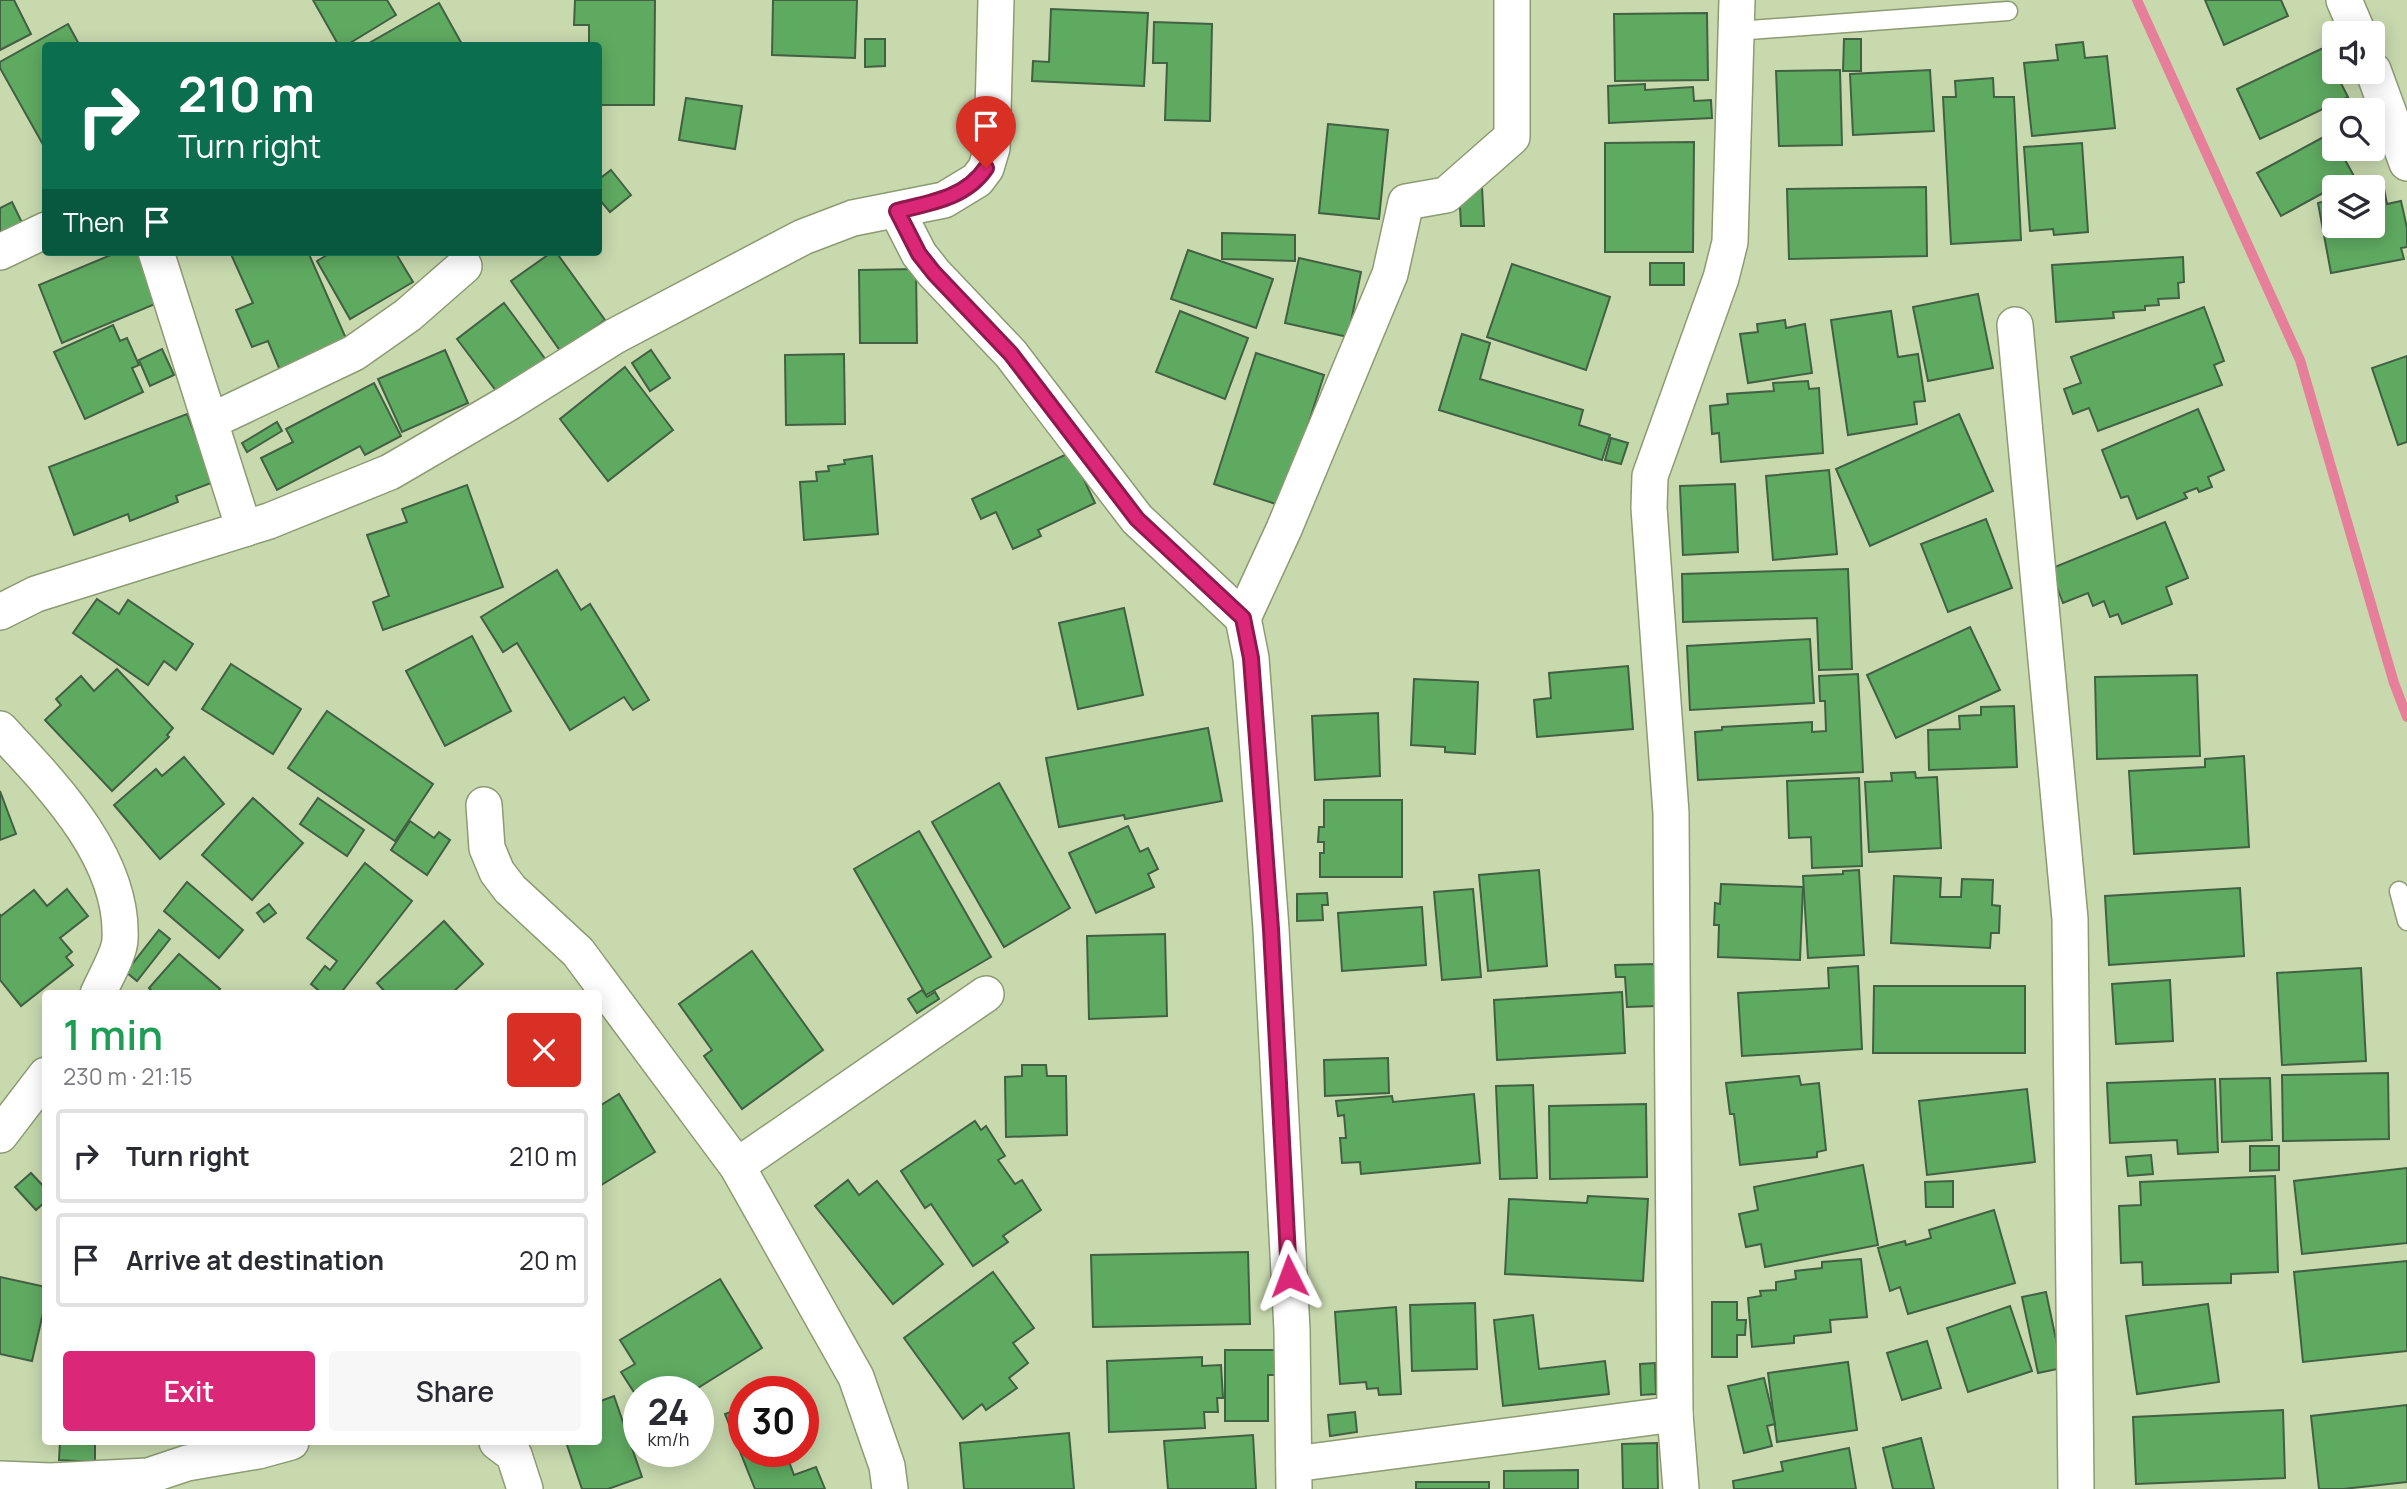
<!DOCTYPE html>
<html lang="en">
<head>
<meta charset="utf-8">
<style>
  :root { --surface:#fff; --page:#f7f7f7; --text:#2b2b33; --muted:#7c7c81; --line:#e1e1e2; --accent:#db2777 }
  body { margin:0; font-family:Manrope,sans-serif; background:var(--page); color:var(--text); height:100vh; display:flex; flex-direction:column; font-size:26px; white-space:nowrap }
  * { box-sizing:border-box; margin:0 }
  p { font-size:23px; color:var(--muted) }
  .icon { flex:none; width:38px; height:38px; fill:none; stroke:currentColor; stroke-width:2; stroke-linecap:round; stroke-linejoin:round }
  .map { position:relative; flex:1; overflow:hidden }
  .side { position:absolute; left:42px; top:990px; width:560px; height:455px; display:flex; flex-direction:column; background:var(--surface); border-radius:7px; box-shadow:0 4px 18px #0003 }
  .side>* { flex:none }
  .banner { position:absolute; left:42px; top:42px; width:560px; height:214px; border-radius:7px; box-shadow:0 4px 18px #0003; background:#0b6e4f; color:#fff; overflow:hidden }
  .controls { position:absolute; left:2322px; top:21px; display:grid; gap:14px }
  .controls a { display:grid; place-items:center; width:63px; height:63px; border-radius:7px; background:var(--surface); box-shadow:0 4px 18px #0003; font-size:35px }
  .speed { position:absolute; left:623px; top:1376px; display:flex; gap:14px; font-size:35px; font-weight:700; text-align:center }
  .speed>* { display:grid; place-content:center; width:91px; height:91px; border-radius:50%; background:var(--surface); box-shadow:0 4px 18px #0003; line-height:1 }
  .speed small { font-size:18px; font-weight:400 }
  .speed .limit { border:10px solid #d22; background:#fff; color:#111 }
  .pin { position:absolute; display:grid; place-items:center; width:60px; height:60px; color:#fff; margin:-72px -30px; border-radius:50% 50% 50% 0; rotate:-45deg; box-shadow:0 0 7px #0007 }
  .pin .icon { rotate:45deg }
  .me { position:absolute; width:77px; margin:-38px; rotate:357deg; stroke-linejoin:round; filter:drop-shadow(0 0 5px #0008) }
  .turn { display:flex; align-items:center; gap:24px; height:147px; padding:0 21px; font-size:32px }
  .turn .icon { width:91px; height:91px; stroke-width:2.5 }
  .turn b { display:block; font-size:49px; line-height:60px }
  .then { display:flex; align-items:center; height:66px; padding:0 21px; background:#0003; gap:14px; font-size:26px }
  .round { display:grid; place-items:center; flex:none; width:74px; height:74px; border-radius:7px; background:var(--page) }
  .head { display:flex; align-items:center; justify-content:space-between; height:119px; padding:0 21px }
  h1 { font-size:42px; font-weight:600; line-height:52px; color:#1e9e55 }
  .primary-button { display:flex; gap:14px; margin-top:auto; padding:14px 21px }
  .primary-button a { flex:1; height:80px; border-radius:7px; background:var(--accent); color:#fff; font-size:28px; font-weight:600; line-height:80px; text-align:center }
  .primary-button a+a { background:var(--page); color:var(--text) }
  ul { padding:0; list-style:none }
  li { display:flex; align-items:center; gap:21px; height:94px; margin:0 14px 10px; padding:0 7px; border:4px solid var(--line); border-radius:7px }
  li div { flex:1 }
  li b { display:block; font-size:26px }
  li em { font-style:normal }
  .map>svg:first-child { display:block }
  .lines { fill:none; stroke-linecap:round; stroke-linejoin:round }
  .stream { stroke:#e67f9a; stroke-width:10 }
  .building { fill:#5faa61; stroke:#426042; stroke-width:2 }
  .lane-casing { stroke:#8c9b72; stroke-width:21 }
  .street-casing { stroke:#8c9b72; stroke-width:38 }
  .lane { stroke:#fff; stroke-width:18 }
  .street { stroke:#fff; stroke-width:35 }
  .route-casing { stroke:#8e194d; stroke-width:18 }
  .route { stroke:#db2777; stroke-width:12 }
</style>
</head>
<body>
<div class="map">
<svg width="2407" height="1489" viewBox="0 0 2407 1489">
  <rect width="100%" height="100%" fill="#c8d9ae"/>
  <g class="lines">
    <path class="stream" d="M2137,0l163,360 94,323 13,34"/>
  </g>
  <g class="building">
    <path d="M0,0h14l17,34 -31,16z"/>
    <path d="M313,0h74l9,15 -51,31h-6z"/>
    <path d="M575,0h80l-1,105h-56v-59h-9v-21h-15z"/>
    <path d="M773,0h84l-2,58 -83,-3z"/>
    <path d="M2205,0h76l7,16 -64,29z"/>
    <path d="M439,3l24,43h-99z"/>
    <path d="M1051,9l97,4 -4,73 -112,-5 1,-20 16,1z"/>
    <path d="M1707,13l1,67 -93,1 -1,-67z"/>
    <path d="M1154,22l58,2 -2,97 -45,-1 2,-57h-14z"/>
    <path d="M68,24l12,22h-34v104l-46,-82v-6z"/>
    <path d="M865,39h20v27l-20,1z"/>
    <path d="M1844,39h17v32h-18z"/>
    <path d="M2083,42l2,16 22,-2 8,72 -83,8 -8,-73 34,-3 -2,-15z"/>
    <path d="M2323,48l25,49 -88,42 -23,-50z"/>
    <path d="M1840,70l2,75 -63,1 -3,-75z"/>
    <path d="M1930,70l4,61 -81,4 -3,-61z"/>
    <path d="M1993,78l1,19h20l7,143 -70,4 -8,-147h13l-1,-16z"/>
    <path d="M1645,84v6l48,-3 1,14 17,-1 1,18 -103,5 -1,-37z"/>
    <path d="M686,98l56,8 -7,43 -56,-9z"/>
    <path d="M1328,124l60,6 -9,89 -60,-6z"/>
    <path d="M2331,133l3,7v9h5l15,27 -73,40 -24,-43z"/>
    <path d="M1694,142l-1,110h-88v-109z"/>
    <path d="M2082,143l6,89 -34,3 -1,-6 -23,2 -6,-84z"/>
    <path d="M611,170l20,25 -21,17 -12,-14v-18z"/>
    <path d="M1482,187l2,39h-23l-2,-38z"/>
    <path d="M1926,187l1,69 -138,3 -2,-70z"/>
    <path d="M2384,189l3,15 14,-3 6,27v19l-6,1 3,11 -73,14 -13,-70 16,-4v27h39v-34z"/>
    <path d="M12,202l14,29 -26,3v-26z"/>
    <path d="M1222,233l73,2v26l-73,-2z"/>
    <path d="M1188,250l85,29 -17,49 -85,-29z"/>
    <path d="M118,252h30l19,47 -105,44 -23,-58z"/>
    <path d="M230,252h78l40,91 -67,30 -13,-32 -16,6 -16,-37 17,-7z"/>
    <path d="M332,252h63l18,30 -63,37 -33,-58z"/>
    <path d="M552,252h4l49,68 -44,32 -50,-71z"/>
    <path d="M2183,257l1,25 -6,1 1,15 -21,1 1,6 -14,1v4l-32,2 1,6 -58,4 -4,-57z"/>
    <path d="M1299,258l62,14 -13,65 -63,-14z"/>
    <rect x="1650" y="263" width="34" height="22"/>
    <path d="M1512,264l98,33 -24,73 -99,-33z"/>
    <path d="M916,269l1,74h-57l-1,-73z"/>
    <path d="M1978,294l15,74 -65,13 -15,-74z"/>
    <path d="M504,303l42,57 -46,36 -43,-57z"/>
    <path d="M2204,307l20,54 -10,4 8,20 -124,46 -9,-23 -16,6 -9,-25 17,-6 -10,-26z"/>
    <path d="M1180,311l68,27 -23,61 -69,-27z"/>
    <path d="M1891,311l7,46 20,-3 7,47 -11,1 3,22 -69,11 -17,-115z"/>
    <path d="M1785,320l1,8 19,-4 7,49 -64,10 -8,-49 18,-2 -1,-8z"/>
    <path d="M113,325l7,16 7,-3 12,27 -7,3 11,24 -58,27 -31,-67z"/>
    <path d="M1462,334l28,9 -10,36 103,31 -4,15 31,10 -8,25 -163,-50z"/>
    <path d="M162,349l12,26 -24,11 -11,-26z"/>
    <path d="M445,350l23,53 -66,29 -24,-53z"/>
    <path d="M651,350l19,28 -20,13 -18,-28z"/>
    <path d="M1256,353l68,22 -42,131 -68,-22z"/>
    <path d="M844,354l1,70 -59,1 -1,-70z"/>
    <path d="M2407,356v86l-9,3 -26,-77z"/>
    <path d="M625,367l48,63 -65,51 -48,-62z"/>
    <path d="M1808,381l1,8 10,-1 4,65 -102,9 -2,-29 -7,1 -2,-28 18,-2 -1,-10 47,-3 -1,-8z"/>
    <path d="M374,383l27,53 -36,19 -5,-9 -83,44 -16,-32 32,-16 -7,-13z"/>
    <path d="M2198,409l26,61 -16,7 4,10 -13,5 -2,-4 -13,5 3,5 -50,21 -9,-23 -7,2 -19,-48z"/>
    <path d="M187,414l27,68 -38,14 2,6 -48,19 -2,-7 -54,21 -25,-68z"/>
    <path d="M1959,414l34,77 -123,55 -34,-77z"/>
    <path d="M277,422l5,9 -35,21 -5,-9z"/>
    <path d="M1611,438l17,5 -7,21 -16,-4z"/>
    <path d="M1071,452l24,51 -57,27 3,6 -28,13 -17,-37 -15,7 -9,-20z"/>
    <path d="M872,456l6,78 -74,6 -4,-58 17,-1 -1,-9 13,-1 -1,-5 17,-2 -1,-4z"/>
    <path d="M1829,470l8,84 -64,6 -7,-84z"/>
    <path d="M1735,484l3,68 -55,3 -3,-69z"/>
    <path d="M467,485l36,102 -120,43 -10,-28 16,-6 -22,-61 40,-13 -5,-13z"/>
    <path d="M1986,519l26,69 -64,24 -27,-68z"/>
    <path d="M2165,522l23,56 -22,9 6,17 -50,20 -4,-10 -8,3 -6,-16 -11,5 -5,-13 -25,10 -13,-34z"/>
    <path d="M1848,569l4,100 -33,1 -2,-52 -134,4 -1,-48z"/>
    <path d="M557,570l24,40 9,-6 59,96 -16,10 -9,-13 -54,33 -53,-87 -14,9 -22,-35z"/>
    <path d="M97,599l22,15 9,-14 65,44 -17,26 -12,-9 -16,24 -75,-52z"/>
    <path d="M1124,608l19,87 -65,14 -19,-86z"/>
    <path d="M1970,627l30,63 -104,48 -29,-63z"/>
    <path d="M472,636l39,75 -66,35 -39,-75z"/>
    <path d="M1810,639l4,64 -124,7 -3,-64z"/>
    <path d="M231,664l70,45 -28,45 -71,-45z"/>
    <path d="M1628,666l5,63 -96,8 -3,-37 17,-2 -2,-25z"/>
    <path d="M117,669l56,59 -6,7 2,2 -57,54 -67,-71 16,-15 -5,-6 25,-23 13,15z"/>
    <path d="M1858,674l5,98 -165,8 -3,-48 27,-2v-3l90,-5v10l14,-1 -1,-30h-5l-1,-25z"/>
    <path d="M2197,675l3,81 -103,3 -2,-82z"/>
    <path d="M1414,679l64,3 -3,72 -30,-2v-5l-34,-2z"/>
    <path d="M2014,706l3,61 -88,3 -1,-40 32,-1 -1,-13 22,-1v-8z"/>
    <path d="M327,711l106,73 -38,57 -107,-73z"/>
    <path d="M1378,713l2,63 -65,4 -3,-64z"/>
    <path d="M1208,728l14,73 -97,18 -1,-4 -65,12 -13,-69z"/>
    <path d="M2244,756l5,91 -115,7 -5,-83 76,-4v-8z"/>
    <path d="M184,757l40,47 -64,55 -46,-54 42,-36 6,7z"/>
    <path d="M1915,772l1,6 21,-1 4,71 -72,4 -4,-70 27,-1 -1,-8z"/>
    <path d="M1859,778l3,88 -50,2 -1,-31 -22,1 -2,-57z"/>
    <path d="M999,783l71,125 -66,39 -72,-125z"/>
    <path d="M0,791l16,43 -16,6z"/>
    <path d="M253,798l50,45 -51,57 -50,-45z"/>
    <path d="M318,798l46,32 -17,26 -47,-32z"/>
    <path d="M1324,800h78v77h-82v-24h4v-11h-6l1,-15h5z"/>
    <path d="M410,821l24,17 5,-6 11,8 -23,35 -36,-25z"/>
    <path d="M1128,826l12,26 8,-4 10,21 -10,5 6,13 -58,26 -27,-60z"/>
    <path d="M919,831l72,126 -65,38 -72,-126z"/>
    <path d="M365,863l47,38 -72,93h-17l-12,-10 14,-18 5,4 7,-9 -30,-23z"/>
    <path d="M1539,870l8,96 -59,5 -9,-96z"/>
    <path d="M1859,870l5,85 -56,3 -5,-82 40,-2v-3z"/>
    <path d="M1894,876l47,2 -1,19h21l1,-18 31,1 -1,25 8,1 -1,27h-8l-1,15 -99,-5z"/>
    <path d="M187,882l56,48 -24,28 -55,-47z"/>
    <path d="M1721,884l82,3 -3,73 -82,-3 1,-32h-5l1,-22 5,1z"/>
    <path d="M2240,888l4,68 -135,9 -4,-69z"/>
    <path d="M67,889l21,27 -28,22 12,14 -6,5 7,8 -52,41 -21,-26v-66l1,2 33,-26 13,16z"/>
    <path d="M1473,889l8,88 -39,3 -8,-88z"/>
    <path d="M1327,893l1,12h-6l1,15 -26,1v-27z"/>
    <path d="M269,904l7,9 -12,9 -7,-9z"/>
    <path d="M1422,907l4,58 -84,6 -4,-58z"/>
    <path d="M444,921l39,43 -32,30h-64l-10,-11z"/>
    <path d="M159,930l11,9 -33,42 -11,-9z"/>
    <path d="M1165,934l2,82 -78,3 -2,-83z"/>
    <path d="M752,951l71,99 -81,59 -38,-53 8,-6 -33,-46z"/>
    <path d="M179,954l41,35 -4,5h-62l-5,-6z"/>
    <path d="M1656,964l1,42 -30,1 -2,-30h-9l-1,-12z"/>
    <path d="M1858,966l4,83 -120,7 -4,-63 91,-5 -1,-20z"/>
    <path d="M2361,968l5,93 -84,4 -5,-92z"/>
    <path d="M2170,980l3,61 -57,3 -4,-60z"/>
    <path d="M1874,986h151v67h-152z"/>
    <path d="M922,990l5,7 8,-5 4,7 -22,14 -9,-14z"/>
    <path d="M1622,992l3,61 -128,7 -3,-60z"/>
    <path d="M1388,1058l1,35 -64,3 -1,-36z"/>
    <path d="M1022,1065h24l1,11h19l1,59 -61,2 -1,-60 17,-1z"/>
    <path d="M2388,1073l1,66 -106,2 -1,-66z"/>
    <path d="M1799,1076l2,9 18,-2 7,67 -9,2v5l-77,8 -6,-51h-4l-4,-31z"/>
    <path d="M2270,1078l2,62 -50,2 -2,-63z"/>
    <path d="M2215,1079l3,73 -40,2 -1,-14 -67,3 -3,-60z"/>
    <path d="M1533,1085l4,93 -37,1 -4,-93z"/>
    <path d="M2027,1089l8,73 -108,13 -8,-74z"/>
    <path d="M619,1094l36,58 -57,35v-80z"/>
    <path d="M1474,1094l6,69 -119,11 -1,-12 -18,1 -2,-25h6l-2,-23 -6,1 -2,-15 56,-5 1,6z"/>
    <path d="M1646,1104l1,73 -97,2 -1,-73z"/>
    <path d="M975,1121l6,9 5,-4 19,30 -7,4 17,24 7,-4 19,30 -38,26 5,6 -35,24 -42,-62 -6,4 -24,-37z"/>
    <path d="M2250,1146h29v24l-29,1z"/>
    <path d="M2151,1155l2,19 -25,2 -2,-19z"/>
    <path d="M1863,1165l15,80 -113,22 -4,-23 -15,3 -7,-33 19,-4 -4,-23z"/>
    <path d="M2407,1168v75l-105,11 -8,-73z"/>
    <path d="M31,1173l15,16v12l-10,9 -21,-23z"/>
    <path d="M2275,1176l3,96 -47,2v9l-88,2 -1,-23 -21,1 -2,-57 22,-1 -1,-23z"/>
    <path d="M848,1180l11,15 18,-14 66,83 -50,40 -78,-98z"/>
    <path d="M1953,1181v26h-27l-1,-25z"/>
    <path d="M1588,1196l60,3 -5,82 -138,-7 4,-75 78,4z"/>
    <path d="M1994,1210l21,73 -107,31 -8,-27 -10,4 -12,-43 27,-7 1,4 25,-7 -2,-8z"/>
    <path d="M1248,1252l2,72 -157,3 -2,-72z"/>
    <path d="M1861,1259l6,58 -37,3 1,12 -37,4v7l-42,4 -4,-49 13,-2 -1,-5 16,-1v-8l20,-3 -1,-8 27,-3v-6z"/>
    <path d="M2407,1261v90l-104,11 -9,-90z"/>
    <path d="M993,1272l41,56 -21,15 15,20 -19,15 8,10 -31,22 -4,-6 -19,15 -59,-81z"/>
    <path d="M0,1277l46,10v13l-14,61 -32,-7z"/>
    <path d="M720,1279l42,69 -69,43h-54v9l-18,-28 14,-8 -15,-24z"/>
    <path d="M2046,1292l16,76 -24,5 -16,-76z"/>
    <path d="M1712,1302h25v18h9l-1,15h-8v22h-25z"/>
    <path d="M1475,1303l2,66 -65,2 -2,-66z"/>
    <path d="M2208,1304l11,78 -82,12 -11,-78z"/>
    <path d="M2010,1306l22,65 -64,21 -21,-64z"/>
    <path d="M1396,1307l5,87 -22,1 -1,-7 -11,1 -1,-7 -26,2 -5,-72z"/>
    <path d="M1533,1315l6,54 66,-8 4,33 -106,12 -9,-86z"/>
    <path d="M1927,1341l14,47 -39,12 -15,-47z"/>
    <path d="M1225,1350h61v25h-18v46h-43z"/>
    <path d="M1202,1357v9l19,-1 2,33h-6l1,14h-14l1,16 -96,4 -2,-71z"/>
    <path d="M1848,1362l9,68 -80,12 -9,-69z"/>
    <path d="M1655,1363l1,31 -15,1 -1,-31z"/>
    <path d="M1764,1378l11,46 -8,2 5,20 -28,7 -16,-67z"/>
    <path d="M614,1396l28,81 -34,12h-26l-16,-47h32v-40z"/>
    <path d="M2407,1405v77l-64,7h-24l-8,-73z"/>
    <path d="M744,1407v44h41l9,24 22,-8 9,22h-70l-30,-75z"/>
    <path d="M2283,1410l2,68 -149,6 -3,-67z"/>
    <path d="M1355,1412l2,20 -27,4 -2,-21z"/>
    <path d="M1069,1433l5,56h-110l-4,-46z"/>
    <path d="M1253,1435l3,54h-88l-4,-48z"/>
    <path d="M1921,1438l13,51h-41l-10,-41z"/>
    <path d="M60,1442h35v20l-36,-2z"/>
    <path d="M1657,1443l1,46h-35l-1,-45z"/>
    <path d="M1849,1448l7,41h-122l-1,-8 50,-10 -2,-9z"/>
    <path d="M1578,1470v19h-74v-18z"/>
    <rect x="1416" y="1482" width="73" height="7"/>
  </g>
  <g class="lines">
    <defs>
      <g id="lane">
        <path d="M1736,31l272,-20"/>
        <path d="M2399,891l8,30"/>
      </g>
      <g id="street">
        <path d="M2344,0l14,33"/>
        <path d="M2373,70l34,93"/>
        <path d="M897,211l22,43 15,19 77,81 126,165 106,99 8,40 20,271 21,401 2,159"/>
        <path d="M0,252l46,-22"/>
        <path d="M156,252l88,277"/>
        <path d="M2015,325l55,594 6,570"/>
        <path d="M211,421l143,-68 54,-38 56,-49"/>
        <path d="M0,612l36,-18 233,-73 121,-49 120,-70 105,-66 188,-99 50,-19 91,-18 33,-20 9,-12 6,-20 4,-148"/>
        <path d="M1243,618l41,-89 106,-255 16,-72 40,-7 66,-58v-137"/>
        <path d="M0,729c51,55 124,128 120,210 0,14 -16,41 -22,55"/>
        <path d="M484,805l3,43 10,24 13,17 68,63 159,214 119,211 31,89 3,23"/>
        <path d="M0,1135l46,-60"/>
        <path d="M737,1166l249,-172"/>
        <path d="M497,1442l17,13 11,34"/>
        <path d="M1294,1464l381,-50"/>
        <path d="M0,1479l50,2 98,-5 39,-13 71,-12 33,-9"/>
        <path d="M1681,1489l-6,-75 -4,-601 -22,-305 1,-32 71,-198 9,-36 7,-242"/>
      </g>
    </defs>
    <use href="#lane" class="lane-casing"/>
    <use href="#street" class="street-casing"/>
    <use href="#lane" class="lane"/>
    <use href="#street" class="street"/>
  </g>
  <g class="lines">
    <defs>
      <path id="route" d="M986,168c-20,30 -56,35 -89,43l22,43 15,19 77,81 126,165 106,99 8,40 20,271 18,347"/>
    </defs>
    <use href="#route" class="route-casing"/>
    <use href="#route" class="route"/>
  </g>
</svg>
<div class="controls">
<a><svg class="icon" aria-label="sound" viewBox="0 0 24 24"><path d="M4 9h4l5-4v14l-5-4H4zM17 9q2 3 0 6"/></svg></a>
<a><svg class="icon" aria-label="search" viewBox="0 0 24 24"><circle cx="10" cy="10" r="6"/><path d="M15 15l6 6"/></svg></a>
<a><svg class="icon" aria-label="layers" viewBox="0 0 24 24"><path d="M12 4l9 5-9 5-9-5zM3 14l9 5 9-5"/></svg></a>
</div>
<div class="speed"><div>24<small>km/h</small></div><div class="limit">30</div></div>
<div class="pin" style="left:986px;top:168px;background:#d93025"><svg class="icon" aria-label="arrive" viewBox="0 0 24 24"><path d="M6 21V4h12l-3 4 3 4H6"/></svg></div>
<svg class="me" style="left:1289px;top:1276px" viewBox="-20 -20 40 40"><path d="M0-17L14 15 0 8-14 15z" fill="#db2777" stroke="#fff" stroke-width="4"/></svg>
<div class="banner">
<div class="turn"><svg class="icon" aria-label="right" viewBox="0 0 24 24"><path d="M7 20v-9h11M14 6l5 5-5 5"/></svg><div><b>210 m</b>Turn right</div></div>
<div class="then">Then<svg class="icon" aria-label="arrive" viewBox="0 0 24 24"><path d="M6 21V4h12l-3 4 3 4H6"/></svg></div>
</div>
<section class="side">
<div class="head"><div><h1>1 min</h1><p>230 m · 21:15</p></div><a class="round" style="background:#d93025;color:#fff"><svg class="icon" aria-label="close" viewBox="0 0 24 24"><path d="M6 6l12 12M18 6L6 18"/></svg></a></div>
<ul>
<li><svg class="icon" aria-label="right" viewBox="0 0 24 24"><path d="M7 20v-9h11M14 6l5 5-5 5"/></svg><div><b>Turn right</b></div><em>210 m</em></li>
<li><svg class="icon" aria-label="arrive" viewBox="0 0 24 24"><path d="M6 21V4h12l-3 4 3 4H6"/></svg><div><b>Arrive at destination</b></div><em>20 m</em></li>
</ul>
<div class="primary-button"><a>Exit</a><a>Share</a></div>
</section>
</div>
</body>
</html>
